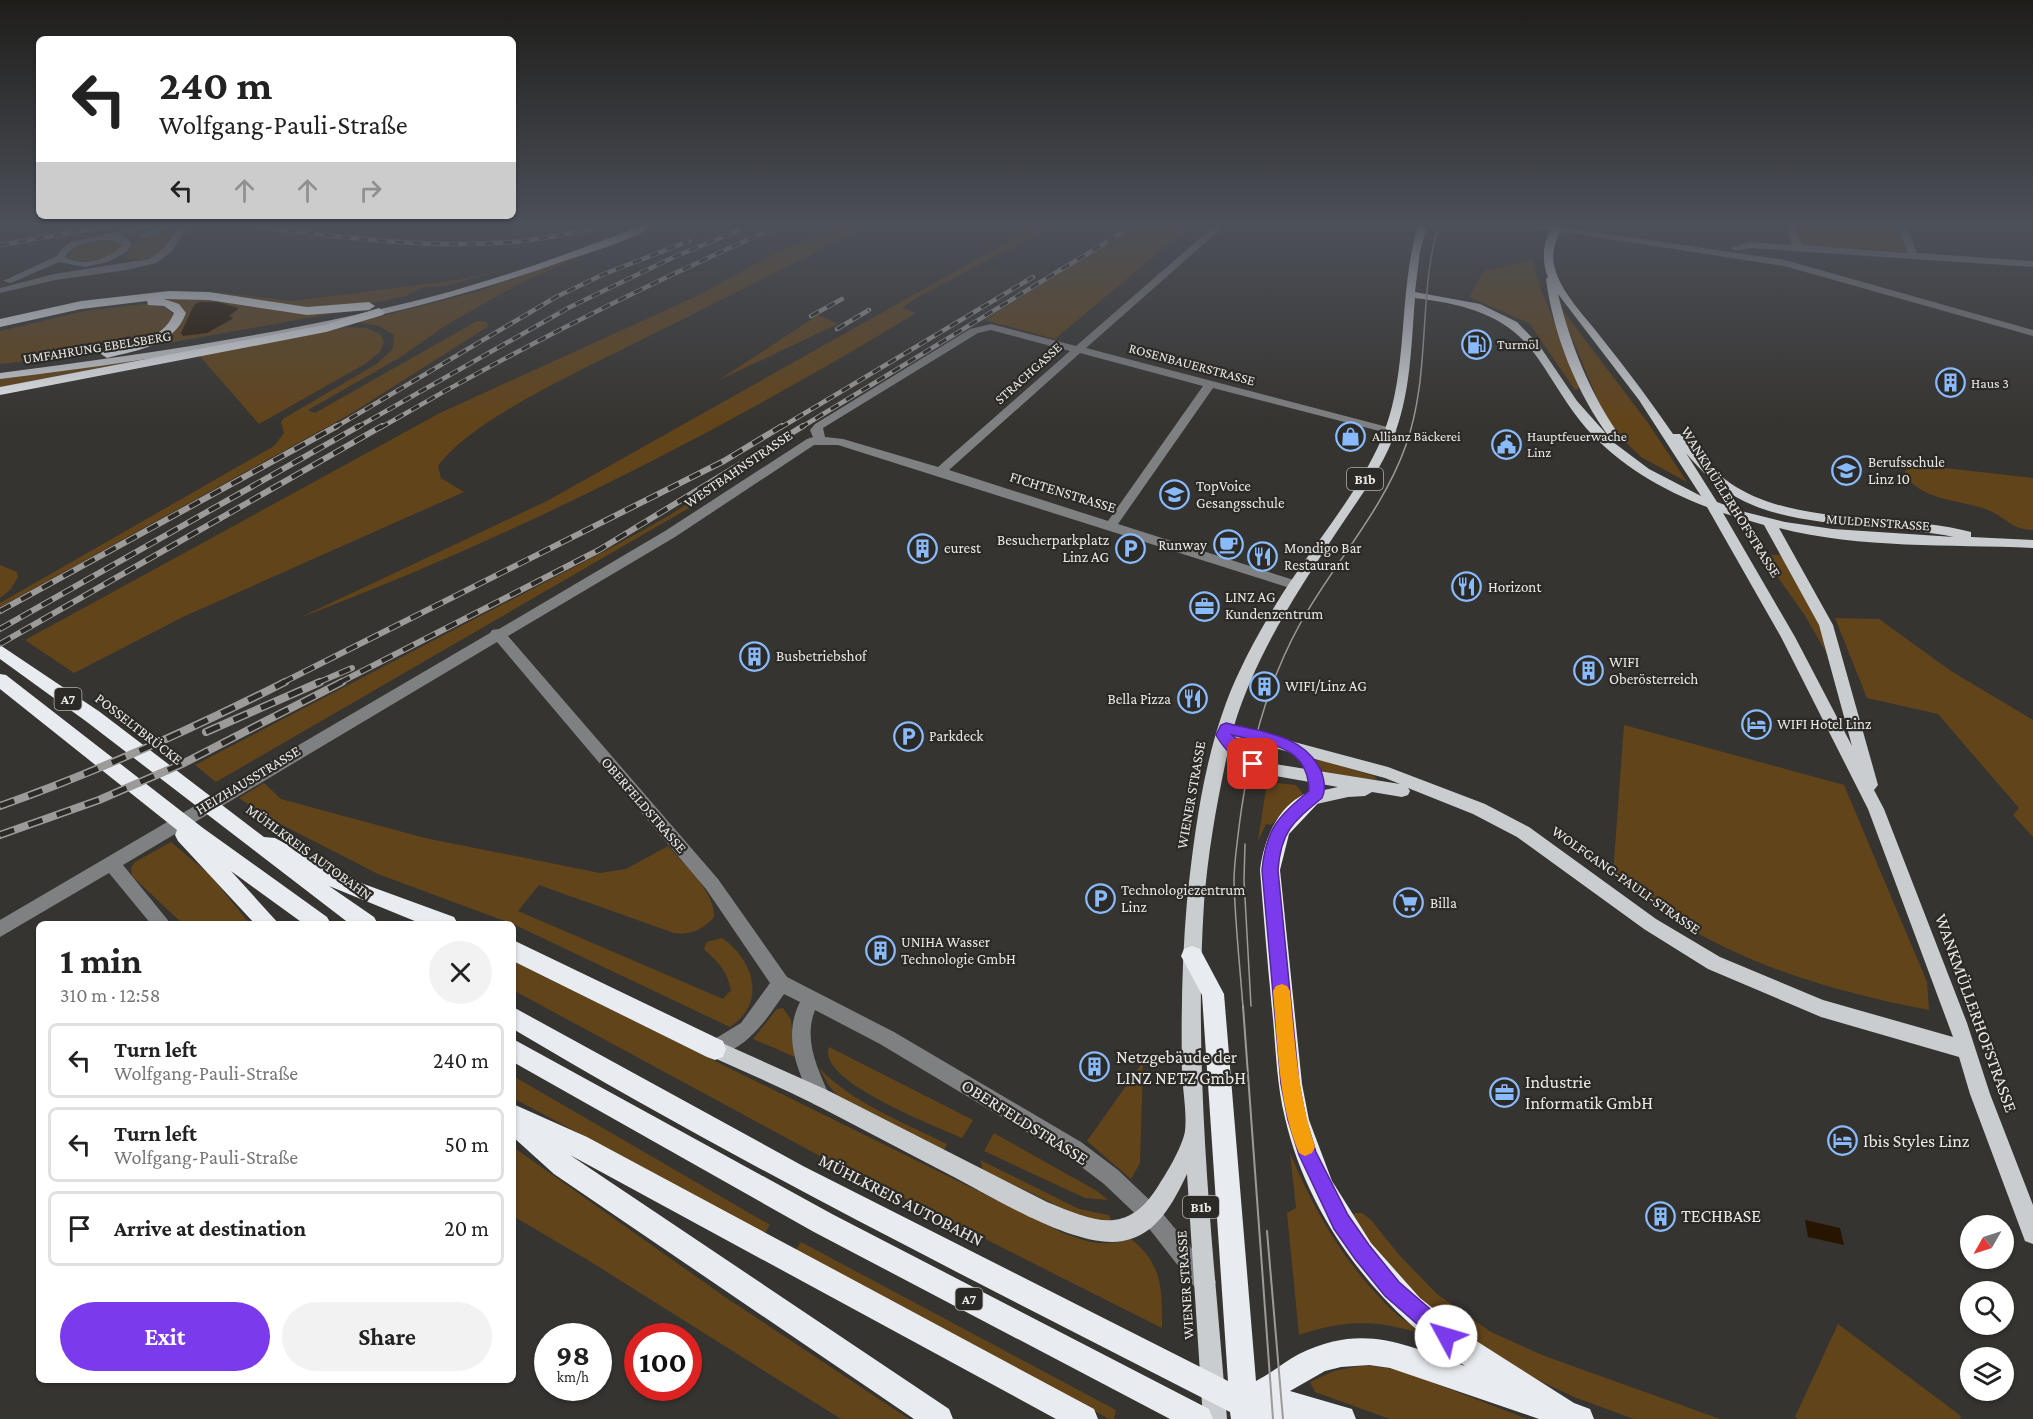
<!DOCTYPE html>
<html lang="en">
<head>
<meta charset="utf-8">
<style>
  :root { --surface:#fff; --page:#f2f2f2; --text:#222; --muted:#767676; --line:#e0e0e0; --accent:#7c3aed }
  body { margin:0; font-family:"Crimson Pro",serif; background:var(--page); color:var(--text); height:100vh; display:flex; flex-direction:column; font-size:22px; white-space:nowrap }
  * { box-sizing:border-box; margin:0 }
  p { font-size:20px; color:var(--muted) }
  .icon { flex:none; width:33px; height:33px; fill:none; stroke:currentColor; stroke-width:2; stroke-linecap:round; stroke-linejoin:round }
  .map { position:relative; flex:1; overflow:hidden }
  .panel { position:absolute; left:36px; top:921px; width:480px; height:462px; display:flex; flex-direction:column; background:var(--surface); border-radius:9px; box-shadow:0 2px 4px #0004 }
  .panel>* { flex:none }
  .guide { position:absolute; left:36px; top:36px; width:480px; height:183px; border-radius:9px; box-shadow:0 2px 4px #0004; background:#fff; color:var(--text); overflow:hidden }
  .needle { width:39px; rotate:231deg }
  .fabs { position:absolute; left:1960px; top:1215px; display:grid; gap:12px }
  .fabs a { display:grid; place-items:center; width:54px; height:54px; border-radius:50%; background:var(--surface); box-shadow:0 2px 4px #0004; font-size:30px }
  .speed { position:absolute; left:534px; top:1323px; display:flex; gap:12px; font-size:30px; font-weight:700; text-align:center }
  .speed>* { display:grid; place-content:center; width:78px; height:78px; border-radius:50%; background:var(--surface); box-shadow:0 2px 4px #0004; line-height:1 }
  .speed small { font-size:15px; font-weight:400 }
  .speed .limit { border:9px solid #d22; background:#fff; color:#111 }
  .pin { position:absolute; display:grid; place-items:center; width:51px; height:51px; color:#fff; margin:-26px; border-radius:12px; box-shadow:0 3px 9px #0006 }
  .me { position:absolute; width:66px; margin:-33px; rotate:309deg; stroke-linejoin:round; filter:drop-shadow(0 0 4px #0008) }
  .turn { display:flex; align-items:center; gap:21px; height:126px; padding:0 24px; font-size:27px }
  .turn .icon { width:78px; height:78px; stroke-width:2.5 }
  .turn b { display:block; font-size:42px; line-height:51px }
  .lanes { display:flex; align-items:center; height:57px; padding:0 24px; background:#0003; justify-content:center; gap:30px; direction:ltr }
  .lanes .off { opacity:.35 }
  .round { display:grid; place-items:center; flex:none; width:63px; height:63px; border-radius:32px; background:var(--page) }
  .summary { display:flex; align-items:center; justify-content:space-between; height:102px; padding:0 24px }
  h1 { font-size:36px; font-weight:700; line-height:45px }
  .action { display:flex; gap:12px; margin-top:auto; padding:12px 24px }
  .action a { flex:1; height:69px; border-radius:36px; background:var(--accent); color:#fff; font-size:24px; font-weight:700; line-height:69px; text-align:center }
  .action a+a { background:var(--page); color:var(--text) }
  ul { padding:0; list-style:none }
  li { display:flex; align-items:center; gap:18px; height:75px; margin:0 12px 9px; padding:0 12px; border:3px solid var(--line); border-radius:9px }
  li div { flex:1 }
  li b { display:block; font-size:22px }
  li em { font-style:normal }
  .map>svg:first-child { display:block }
  .green { fill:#62441a; fill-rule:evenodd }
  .water { fill:#271500 }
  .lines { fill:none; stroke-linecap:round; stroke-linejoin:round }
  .minor { fill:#7f8082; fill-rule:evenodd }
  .major { fill:#cacdd0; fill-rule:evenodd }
  .highway { fill:#e8ebef; fill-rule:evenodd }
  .tram-far1 { stroke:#9d9b99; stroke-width:1.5 }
  .tram { stroke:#9d9b99; stroke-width:2 }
  .rail-far2-casing { stroke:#9d9b99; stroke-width:4.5 }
  .rail-far1-casing { stroke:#9d9b99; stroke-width:6 }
  .rail-casing { stroke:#9d9b99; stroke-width:8 }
  .rail-far2 { stroke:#2c2a26; stroke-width:3; stroke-dasharray:9; stroke-linecap:butt }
  .rail-far1 { stroke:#2c2a26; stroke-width:4; stroke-dasharray:12; stroke-linecap:butt }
  .rail { stroke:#2c2a26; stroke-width:5; stroke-dasharray:15; stroke-linecap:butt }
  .route { fill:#7c3aed; stroke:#51269a; stroke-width:1.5 }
  .slow { fill:#f59e0b }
  .labels { text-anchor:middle; stroke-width:4.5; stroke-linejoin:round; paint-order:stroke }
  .far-poi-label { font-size:14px; fill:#eae9e7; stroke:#2c2a26; text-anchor:start }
  .far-street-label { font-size:14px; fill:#eae9e7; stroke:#2c2a26 }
  .shield { fill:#2c2a26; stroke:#b1b0ad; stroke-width:1.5 }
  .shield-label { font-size:14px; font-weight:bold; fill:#eae9e7 }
  .poi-label { font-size:15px; fill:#eae9e7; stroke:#2c2a26; text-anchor:start }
  .street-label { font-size:15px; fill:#eae9e7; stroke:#2c2a26 }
  .near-street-label { font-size:18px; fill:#eae9e7; stroke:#2c2a26 }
  .near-poi-label { font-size:18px; fill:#eae9e7; stroke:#2c2a26; text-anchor:start }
</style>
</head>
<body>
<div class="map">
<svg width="2033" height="1419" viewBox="0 0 2033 1419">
  <rect width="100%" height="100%" fill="#363430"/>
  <g class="green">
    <path d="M656,226h9l-91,33 -55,25 -71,40 -49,34 -91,52 7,3 162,-92 9,1 3,4 -142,90 -347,191v-4l274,-157 10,-13 -3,-11 2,-3 95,-56 15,-14 1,-14 -15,-9 -21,-4 118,-30z"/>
    <path d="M846,226h22c-78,39 -157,79 -235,118 -53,27 -162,76 -195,122l3,12 23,14 -279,124 -111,57 -49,-33 415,-227 259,-118 68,-38 44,-20z"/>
    <path d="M1036,226h17l-135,71 -16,11 14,5c-196,119 -402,224 -617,305l248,-117z"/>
    <path d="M1136,226h54l-135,113 -71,-19z"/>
    <path d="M1795,226h104l10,26 -109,-7z"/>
    <path d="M173,229c-5,6 -6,15 -12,21 -8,8 -27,13 -36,7l13,-16z"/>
    <path d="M112,240l9,3v4c-14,11 -35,19 -52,11l2,-7 18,-9z"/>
    <path d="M1533,260l6,25 42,102 -6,3 -46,-67 -60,-26 15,-26z"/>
    <path d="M498,271l-52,15 -23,1 -17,9 -49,10 -46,2 -97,-14 3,-2 76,9 164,-21z"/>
    <path d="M191,297l96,15 71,-3 -228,41c19,-9 51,-15 54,-39l-40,-11 -43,5 9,-3zM237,310l-8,6 4,3 -26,14h-26l4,-5z"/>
    <path d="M144,304c13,1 22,1 30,12 -2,3 -4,9 -7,12 -22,25 -132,32 -167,36v-33l85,-20z"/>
    <path d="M1558,304l90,119 39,59 -46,-25 -33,-32z"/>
    <path d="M818,315l20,9 -119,56z"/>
    <path d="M346,327l21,1 13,6 4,8 -4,10 -15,12 -106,60 -61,-70z"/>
    <path d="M196,349l-196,40v-10z"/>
    <path d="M805,430l-116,78 -473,274 -21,-17 412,-215 58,-32z"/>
    <path d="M1911,467l34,1 88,10v52c-21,0 -26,-12 -45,-20 -27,-11 -66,-8 -83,-36v-3z"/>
    <path d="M1762,555h20l32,57 19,52 -29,-50z"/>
    <path d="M0,565l17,7 1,5 -8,13 -10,8z"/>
    <path d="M1835,618l44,1 72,52 82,49v117l-20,-22 6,-7 -81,-94 -71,-16z"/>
    <path d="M1624,725l220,60 83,197 2,28c-84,-16 -171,-40 -245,-85 -25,-15 -48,-32 -71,-50z"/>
    <path d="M1318,759l56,17 3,4 -53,-7 -8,-12z"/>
    <path d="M1267,782l29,3 7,9 -15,12 -17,19 -5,-1 -8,17z"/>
    <path d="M264,783l17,16 144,39 175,35 26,-4 42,-23c16,19 47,45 46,71 -11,13 -24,18 -40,16l-135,-48 -21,26 205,88 8,-9c-4,-20 -13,-28 -27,-41l3,-7 15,-4c32,22 45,65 8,89l-217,-103 -135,-50 -113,-58 -26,-18z"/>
    <path d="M171,842l39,33 40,49h-67l-51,-48 -1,-8 4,-6z"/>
    <path d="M513,961l550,272c27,10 39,14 68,6 32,25 31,51 31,89l-344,-173 -305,-165z"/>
    <path d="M783,1008l8,12 4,37 -42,-18 24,-30z"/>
    <path d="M829,1047l144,73 -11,18c-26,-12 -146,-57 -133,-91z"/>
    <path d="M1143,1062l-3,101 -9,16 -44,-38z"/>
    <path d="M819,1068c35,36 84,54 128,76l-3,6 -103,-51 -12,-13z"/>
    <path d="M513,1076l257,149 -5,8 -252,-135z"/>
    <path d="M994,1133l103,58 11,9 -23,-2 -101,-47z"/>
    <path d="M513,1147l212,150 184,122h-68l-250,-157 -78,-46z"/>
    <path d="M1290,1153c24,58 56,113 102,157 10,10 25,18 37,26 -52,-16 -77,-18 -130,-1l-12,-122 9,-5z"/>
    <path d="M980,1160l99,49 30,6 3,7 -27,-3 -102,-49z"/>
    <path d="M1356,1213h6l9,7 29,36 37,38 54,38 51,23 178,64h-86l-60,-22 -51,-24 -54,-30 -56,-46 -64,-81z"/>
    <path d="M801,1242l315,168 -2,9h-5l-313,-169z"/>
    <path d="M1838,1324l123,92 -1,3h-162l-3,-2z"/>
    <path d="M1365,1365l35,5 127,49h-137l-75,-27 -5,-10 24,-11z"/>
  </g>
  <g class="water">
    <path d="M199,302h18l22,6 -10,8 4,2 -26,15 -24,3 -2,-3 13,-28z"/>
    <path d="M1805,1220l35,8 4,17 -36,-8z"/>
  </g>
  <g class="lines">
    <g class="minor">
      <path d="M141,226h14l-35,9 8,4 4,6 -7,8 -17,9 -23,5 -26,-5 -48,21 -8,-2 54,-25 5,-8 9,-6zM112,240l10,5c-13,14 -39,23 -57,12 10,-15 30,-17 47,-17z"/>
      <path d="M161,226h12l-27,12 -8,-2z"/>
      <path d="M179,226h10l-18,26 -15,11 -29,7 -72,10 -55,13v-5l54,-14 95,-15 15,-11z"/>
      <path d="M1214,226l9,1 -137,121 309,81 2,2 -6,3 -178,-46 -95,136 182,58 2,3 -2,3h-10l-452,-143h-24l-139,92 -167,99 210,243 69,98 107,55 187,110 37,28 40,38 55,66 3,8 -3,8 -8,3 -8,-3 -53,-68 -40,-38 -37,-28 -187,-112 -65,-34c-12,31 3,59 15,87l-3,7 -7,3 -7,-3c-15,-34 -31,-66 -13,-102l-16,-8c-21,30 -33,50 -69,64l-7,-3 -3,-6 3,-6 33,-20 29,-40 -64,-94 -209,-247 -374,223 48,59h-20l-42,-51 -109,64v-17l490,-287 2,-3 7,-1 166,-98 142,-92 6,-2 -3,-7 5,-6 155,-95 21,-5 85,22zM991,330l79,21 -132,116 -95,-28 -18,-2 -2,-9 155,-95zM1080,353l123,33 -95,135 -159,-51z"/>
      <path d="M1553,226l232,34 248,70v6l-249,-70 -228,-35 -5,-3z"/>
      <path d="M1786,226h9l7,19 106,8 -11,-27h9l11,27 116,8v6l-284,-19 -13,3 -5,-3 18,-6 43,3z"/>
    </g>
    <g class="major">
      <path d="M641,226h12c-15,12 -68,28 -89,35 -182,65 -373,94 -564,118v-6c146,-19 292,-40 434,-77 71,-19 139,-44 207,-70z"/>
      <path d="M1418,226h9l-7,25 -5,41 65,12 37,18 22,23 38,56 33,37c-33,-44 -57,-104 -64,-159l2,-2c-6,-14 -6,-34 3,-47l-15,-1 -4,-3h31c-6,11 -12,25 -9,39 6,28 33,53 50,76 24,30 47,61 69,93h8c15,16 30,36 49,49 64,44 164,29 241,49v5l62,3v8c-83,-4 -172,1 -254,-20l54,97 45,160 -4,5 10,19 83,214 23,71 43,111v39l-8,-3 -3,-8 -52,-139 -11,-37 -138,-40 -113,-48 -64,-40 -127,-92 -44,-23 -65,-26 2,3 -2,4 -6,2 -30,-5 -7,4 -17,1 -36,8 -6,-1 -2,-5 2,-5 32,-7 -79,-14 -31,-22c-11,50 -20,101 -24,152 -11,172 9,345 23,516h-24l-16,-245c-14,29 -30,61 -64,67 -46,9 -132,-45 -173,-66 -45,-23 -89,-47 -134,-70 -35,-18 -72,-33 -108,-50l-3,-6 3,-6 7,-3 7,3 105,47 220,112c49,20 81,35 113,-19 8,-12 23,-38 25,-52 2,-18 -2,-39 -3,-57 -1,-58 0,-116 5,-173 7,-66 16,-136 39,-198 14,-37 34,-73 55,-107 31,-49 78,-104 100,-156 29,-68 16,-144 37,-214zM1558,294l81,106 62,96 -52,-27 -36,-27 9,-3c-31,-43 -51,-93 -64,-145zM1415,298c48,6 93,16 122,59 17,24 30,49 49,71 33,37 76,62 121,79l74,130 87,172 85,228 -130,-37 -103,-43 -64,-38 -127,-92 -44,-23 -97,-37 -154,-41c22,-72 63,-134 104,-196 19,-29 41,-57 54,-89 19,-46 19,-95 23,-143zM1686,453c15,18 31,34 52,45 57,32 150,25 216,39l-121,-8 -48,-7 -44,-11 -24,-9zM1723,513l41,12 55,100 33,121 -57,-109zM1234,737l151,41 15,6 -131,-21 -27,-16z"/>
    </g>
    <g class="highway">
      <path d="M169,291l40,1 98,15 62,-5 6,4 -6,4 -62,5 -98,-15 -45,-1 15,5 7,9c-12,33 -49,37 -79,45l-6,-4 1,-3c26,-6 61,-10 72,-38l-10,-7 -16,-1 -1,-4 -66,8 -81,18v-8l81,-18z"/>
      <path d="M379,308l6,4 -2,3 -57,17 -326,63v-8l324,-62z"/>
      <path d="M0,645l100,67 164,125 11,1 86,45 93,34 4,7h-36l-93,-38 45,31 4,7h-28l-263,-202 -87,-63z"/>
      <path d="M0,674l6,1 197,153 124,89 4,7h-27l-73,-53 48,53h-24l-77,-83 -3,-6 2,-5 -177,-141z"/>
      <path d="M1312,791l7,3 3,5 -33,35 -9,36 22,214 7,36 23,61 39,62 49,55 47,37 107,68 16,6 4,10h-55l-149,-51 -21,-3 -28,2 -16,4 -35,20 62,18 4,10h-125l-1,-7c-241,-124 -484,-244 -717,-383v-22l290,159 425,215 -26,-386 -21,-39 3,-7 8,-3 8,3 24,45 32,387c14,-7 28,-19 43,-27 65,-31 103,-10 166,12 -86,-55 -157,-148 -180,-248 -8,-32 -9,-66 -12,-99 -5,-49 -9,-99 -13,-149 4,-32 19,-68 52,-79z"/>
      <path d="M513,940l210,101 3,8 -3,8 -8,3 -8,-3 -194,-96z"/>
      <path d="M513,1039l319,175 377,195 4,10h-43l-356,-187 -301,-170z"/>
      <path d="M513,1104l74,33 507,272 4,10h-42l-486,-264 379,254 4,10h-39l-360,-245 -41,-37z"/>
    </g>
    <g class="tram-far1">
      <path d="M1245,844l-1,36 7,126"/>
      <path d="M1243,1008c-3,-42 -8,-85 -9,-127 0,-18 3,-36 5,-54 9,-71 26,-140 61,-203 33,-60 83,-113 106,-179 25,-71 12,-148 32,-219"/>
    </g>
    <g class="tram">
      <path d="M1243,1006l30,413"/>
      <path d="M1267,1231l16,188"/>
    </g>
    <defs>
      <g id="rail-far2">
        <path d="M252,226c87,11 175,23 262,16 31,-3 61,-10 91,-16"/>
        <path d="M0,245l109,-19"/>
        <path d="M811,316l31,-17"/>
        <path d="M837,329l32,-19"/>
        <path d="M334,428l222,-131 48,-23 85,-33"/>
        <path d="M356,428l214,-121 106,-51 73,-30"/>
        <path d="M380,428c129,-75 262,-142 399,-202"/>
        <path d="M780,428l253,-151"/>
        <path d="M800,428l333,-202"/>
      </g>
      <g id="rail-far1">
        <path d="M0,611l337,-185"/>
        <path d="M0,629l359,-203"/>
        <path d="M0,644l382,-218"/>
        <path d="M282,683l442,-222 58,-35"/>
        <path d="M317,683l35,-15"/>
        <path d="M339,683l260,-133 204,-124"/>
      </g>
      <g id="rail">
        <path d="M206,732l114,-50"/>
        <path d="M0,806c99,-35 192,-77 285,-124"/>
        <path d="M0,835l99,-35 85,-37 158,-81"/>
      </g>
    </defs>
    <use href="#rail-far2" class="rail-far2-casing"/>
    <use href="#rail-far1" class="rail-far1-casing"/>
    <use href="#rail" class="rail-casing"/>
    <use href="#rail-far2" class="rail-far2"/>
    <use href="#rail-far1" class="rail-far1"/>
    <use href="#rail" class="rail"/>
  </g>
  <linearGradient id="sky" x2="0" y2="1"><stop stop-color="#1e1d1a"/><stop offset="0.53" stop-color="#4c5059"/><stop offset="1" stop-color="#4c5059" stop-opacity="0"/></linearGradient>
  <rect width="2033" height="424" fill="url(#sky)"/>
  <path class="route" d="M1226,723c35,9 78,11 95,48 3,8 5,19 1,27 -29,24 -41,33 -44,72l21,214 7,36 10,32 32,63 21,30 30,37 54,47 3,7 -3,7 -7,3 -7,-3 -54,-47 -30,-37 -21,-30 -35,-74 -11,-35 -7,-36 -19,-214c4,-41 16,-54 47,-79 0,-46 -42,-47 -77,-56l29,29 -8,5c-15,-5 -29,-20 -37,-34l5,-10z"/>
  <path class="slow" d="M1282,984l5,2 3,5c5,53 8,105 25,156l-3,6 -7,3 -6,-3c-21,-50 -21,-108 -26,-162l3,-5z"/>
  <defs>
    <symbol id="fuel-ring" viewBox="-11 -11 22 22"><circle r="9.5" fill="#2c2a26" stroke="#88bafc" stroke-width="1.5"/><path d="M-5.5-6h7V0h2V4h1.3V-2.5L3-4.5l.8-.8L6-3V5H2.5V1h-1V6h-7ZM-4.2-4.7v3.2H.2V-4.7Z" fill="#88bafc"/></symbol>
    <symbol id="building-ring" viewBox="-11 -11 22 22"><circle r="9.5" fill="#2c2a26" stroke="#88bafc" stroke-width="1.5"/><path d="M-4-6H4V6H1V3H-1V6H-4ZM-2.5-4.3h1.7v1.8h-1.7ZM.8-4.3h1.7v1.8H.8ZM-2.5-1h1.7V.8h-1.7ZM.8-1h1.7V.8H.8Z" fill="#88bafc"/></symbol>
    <symbol id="shop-ring" viewBox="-11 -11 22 22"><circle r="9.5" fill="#2c2a26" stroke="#88bafc" stroke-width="1.5"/><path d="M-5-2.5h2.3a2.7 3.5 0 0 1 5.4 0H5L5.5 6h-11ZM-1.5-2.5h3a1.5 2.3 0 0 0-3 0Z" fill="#88bafc"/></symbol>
    <symbol id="civic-ring" viewBox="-11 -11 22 22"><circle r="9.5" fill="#2c2a26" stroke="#88bafc" stroke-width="1.5"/><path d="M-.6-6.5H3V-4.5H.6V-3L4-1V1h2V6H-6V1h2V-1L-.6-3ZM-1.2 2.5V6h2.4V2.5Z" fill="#88bafc"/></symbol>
    <symbol id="school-ring" viewBox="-11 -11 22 22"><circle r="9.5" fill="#2c2a26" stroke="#88bafc" stroke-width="1.5"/><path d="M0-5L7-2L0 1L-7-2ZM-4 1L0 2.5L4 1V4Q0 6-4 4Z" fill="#88bafc"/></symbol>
    <symbol id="cafe-ring" viewBox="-11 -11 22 22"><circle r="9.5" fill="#2c2a26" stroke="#88bafc" stroke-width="1.5"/><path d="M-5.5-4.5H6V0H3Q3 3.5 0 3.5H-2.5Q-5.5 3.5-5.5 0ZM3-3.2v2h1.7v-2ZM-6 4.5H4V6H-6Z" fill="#88bafc"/></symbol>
    <symbol id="parking-ring" viewBox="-11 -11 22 22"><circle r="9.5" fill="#2c2a26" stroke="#88bafc" stroke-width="1.5"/><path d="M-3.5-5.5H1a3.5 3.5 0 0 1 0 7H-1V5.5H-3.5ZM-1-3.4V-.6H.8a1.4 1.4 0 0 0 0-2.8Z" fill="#88bafc"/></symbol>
    <symbol id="restaurant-ring" viewBox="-11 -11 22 22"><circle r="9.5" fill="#2c2a26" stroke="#88bafc" stroke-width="1.5"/><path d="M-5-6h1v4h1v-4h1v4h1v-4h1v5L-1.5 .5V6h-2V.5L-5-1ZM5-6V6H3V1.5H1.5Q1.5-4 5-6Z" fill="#88bafc"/></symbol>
    <symbol id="office-ring" viewBox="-11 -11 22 22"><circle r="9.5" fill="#2c2a26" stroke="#88bafc" stroke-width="1.5"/><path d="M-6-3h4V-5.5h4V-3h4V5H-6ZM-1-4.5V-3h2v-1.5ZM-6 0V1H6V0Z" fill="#88bafc"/></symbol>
    <symbol id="hotel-ring" viewBox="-11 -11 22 22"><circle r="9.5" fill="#2c2a26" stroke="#88bafc" stroke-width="1.5"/><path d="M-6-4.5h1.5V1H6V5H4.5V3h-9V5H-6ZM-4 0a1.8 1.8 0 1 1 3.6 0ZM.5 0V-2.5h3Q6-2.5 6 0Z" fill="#88bafc"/></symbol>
    <symbol id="supermarket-ring" viewBox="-11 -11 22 22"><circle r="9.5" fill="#2c2a26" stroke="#88bafc" stroke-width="1.5"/><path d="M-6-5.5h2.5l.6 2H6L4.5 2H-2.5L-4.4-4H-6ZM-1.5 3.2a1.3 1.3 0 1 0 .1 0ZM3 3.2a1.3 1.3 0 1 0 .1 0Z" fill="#88bafc"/></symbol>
  </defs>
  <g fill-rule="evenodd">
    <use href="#fuel-ring" x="1460" y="328" width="33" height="33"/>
    <use href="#building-ring" x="1934" y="366" width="33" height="33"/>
    <use href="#shop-ring" x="1334" y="420" width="33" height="33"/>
    <use href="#civic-ring" x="1490" y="428" width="33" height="33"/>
    <use href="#school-ring" x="1830" y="454" width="33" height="33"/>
    <use href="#school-ring" x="1158" y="478" width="33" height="33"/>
    <use href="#cafe-ring" x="1212" y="528" width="33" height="33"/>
    <use href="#building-ring" x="906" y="532" width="33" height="33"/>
    <use href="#parking-ring" x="1114" y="532" width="33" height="33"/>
    <use href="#restaurant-ring" x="1246" y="540" width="33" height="33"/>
    <use href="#restaurant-ring" x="1450" y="570" width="33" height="33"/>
    <use href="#office-ring" x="1188" y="590" width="33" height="33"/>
    <use href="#building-ring" x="738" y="640" width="33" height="33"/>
    <use href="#building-ring" x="1572" y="654" width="33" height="33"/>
    <use href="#building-ring" x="1248" y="670" width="33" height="33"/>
    <use href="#restaurant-ring" x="1176" y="682" width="33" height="33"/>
    <use href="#hotel-ring" x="1740" y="708" width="33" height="33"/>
    <use href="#parking-ring" x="892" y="720" width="33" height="33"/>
    <use href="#parking-ring" x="1084" y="882" width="33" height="33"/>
    <use href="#supermarket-ring" x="1392" y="886" width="33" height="33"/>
    <use href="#building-ring" x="864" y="934" width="33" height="33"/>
    <use href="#building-ring" x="1078" y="1050" width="33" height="33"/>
    <use href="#office-ring" x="1488" y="1076" width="33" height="33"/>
    <use href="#hotel-ring" x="1826" y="1124" width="33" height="33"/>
    <use href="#building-ring" x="1644" y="1200" width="33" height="33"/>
  </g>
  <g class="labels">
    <g class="far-poi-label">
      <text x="1497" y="349">Turmöl</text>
      <text x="1971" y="388">Haus 3</text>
      <text x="1372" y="441">Allianz Bäckerei</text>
      <text x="1527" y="441">Hauptfeuerwache<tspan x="1527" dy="16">Linz</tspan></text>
    </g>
    <g class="far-street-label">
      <text transform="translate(97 347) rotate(-9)" y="5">UMFAHRUNG EBELSBERG</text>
      <text transform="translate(1192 364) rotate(15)" y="5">ROSENBAUERSTRASSE</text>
      <text transform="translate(1028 373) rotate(-42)" y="5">STRACHGASSE</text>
      <text transform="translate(1878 522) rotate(4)" y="5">MULDENSTRASSE</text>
    </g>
    <g class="shield">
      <rect x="1347" y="468" width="36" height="22" rx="4.5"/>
      <rect x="54.5" y="688" width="27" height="22" rx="4.5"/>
      <rect x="1183" y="1196" width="36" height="22" rx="4.5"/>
      <rect x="955.5" y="1288" width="27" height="22" rx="4.5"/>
    </g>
    <g class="shield-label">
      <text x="1365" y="484">B1b</text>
      <text x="68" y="704">A7</text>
      <text x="1201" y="1212">B1b</text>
      <text x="969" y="1304">A7</text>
    </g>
    <g class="poi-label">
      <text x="1868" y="467">Berufsschule<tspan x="1868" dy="17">Linz 10</tspan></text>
      <text x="1196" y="491">TopVoice<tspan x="1196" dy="17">Gesangsschule</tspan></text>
      <text x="1109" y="545" text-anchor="end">Besucherparkplatz<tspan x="1109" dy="17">Linz AG</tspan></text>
      <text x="1207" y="550" text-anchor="end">Runway</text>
      <text x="944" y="553">eurest</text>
      <text x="1284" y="553">Mondigo Bar<tspan x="1284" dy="17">Restaurant</tspan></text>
      <text x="1488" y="592">Horizont</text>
      <text x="1225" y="602">LINZ AG<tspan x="1225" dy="17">Kundenzentrum</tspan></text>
      <text x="776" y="661">Busbetriebshof</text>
      <text x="1609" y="667">WIFI<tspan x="1609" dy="17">Oberösterreich</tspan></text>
      <text x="1285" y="691">WIFI/Linz AG</text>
      <text x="1171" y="704" text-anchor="end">Bella Pizza</text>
      <text x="1777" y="729">WIFI Hotel Linz</text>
      <text x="929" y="741">Parkdeck</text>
      <text x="1121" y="895">Technologiezentrum<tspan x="1121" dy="17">Linz</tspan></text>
      <text x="1430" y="908">Billa</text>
      <text x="901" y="947">UNIHA Wasser<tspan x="901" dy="17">Technologie GmbH</tspan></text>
    </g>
    <g class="street-label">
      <text transform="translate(738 469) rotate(-34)" y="5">WESTBAHNSTRASSE</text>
      <text transform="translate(1063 492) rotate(17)" y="5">FICHTENSTRASSE</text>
      <text transform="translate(1731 502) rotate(58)" y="5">WANKMÜLLERHOFSTRASSE</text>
      <text transform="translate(139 729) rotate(38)" y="5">POSSELTBRÜCKE</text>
      <text transform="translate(248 780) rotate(-31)" y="5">HEIZHAUSSTRASSE</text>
      <text transform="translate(1191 795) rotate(-80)" y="5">WIENER STRASSE</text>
      <text transform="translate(644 805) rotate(49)" y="5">OBERFELDSTRASSE</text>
      <text transform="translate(309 852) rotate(36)" y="5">MÜHLKREIS AUTOBAHN</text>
      <text transform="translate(1626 880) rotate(35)" y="5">WOLFGANG-PAULI-STRASSE</text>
      <text transform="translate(1185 1285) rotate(-94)" y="5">WIENER STRASSE</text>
    </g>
    <g class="near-street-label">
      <text transform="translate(1976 1013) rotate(70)" y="6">WANKMÜLLERHOFSTRASSE</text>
      <text transform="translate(1025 1122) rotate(32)" y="6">OBERFELDSTRASSE</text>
      <text transform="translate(901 1200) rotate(27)" y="6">MÜHLKREIS AUTOBAHN</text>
    </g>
    <g class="near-poi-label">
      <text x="1116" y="1063">Netzgebäude der<tspan x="1116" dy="21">LINZ NETZ GmbH</tspan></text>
      <text x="1525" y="1088">Industrie<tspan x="1525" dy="21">Informatik GmbH</tspan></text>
      <text x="1863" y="1147">Ibis Styles Linz</text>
      <text x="1681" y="1222">TECHBASE</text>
    </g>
  </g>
</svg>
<div class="fabs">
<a><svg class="needle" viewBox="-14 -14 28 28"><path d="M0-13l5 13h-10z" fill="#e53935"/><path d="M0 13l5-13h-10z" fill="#767676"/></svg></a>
<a><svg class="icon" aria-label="search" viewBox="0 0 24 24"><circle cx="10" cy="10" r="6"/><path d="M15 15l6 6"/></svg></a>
<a><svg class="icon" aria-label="layers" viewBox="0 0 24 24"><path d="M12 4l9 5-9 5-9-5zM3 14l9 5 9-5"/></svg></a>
</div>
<div class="speed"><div>98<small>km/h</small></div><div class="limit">100</div></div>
<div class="pin" style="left:1253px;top:764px;background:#d93025"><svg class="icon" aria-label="arrive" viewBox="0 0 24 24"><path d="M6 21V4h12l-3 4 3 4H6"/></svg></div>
<svg class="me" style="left:1446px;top:1336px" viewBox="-20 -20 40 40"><circle r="19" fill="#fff"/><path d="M0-13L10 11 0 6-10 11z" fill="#7c3aed"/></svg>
<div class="guide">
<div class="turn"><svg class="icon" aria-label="left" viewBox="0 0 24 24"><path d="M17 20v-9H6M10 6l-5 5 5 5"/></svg><div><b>240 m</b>Wolfgang-Pauli-Straße</div></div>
<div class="lanes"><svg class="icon" aria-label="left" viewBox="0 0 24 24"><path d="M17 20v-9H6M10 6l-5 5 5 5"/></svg><svg class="icon off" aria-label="ahead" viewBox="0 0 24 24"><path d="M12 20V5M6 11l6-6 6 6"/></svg><svg class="icon off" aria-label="ahead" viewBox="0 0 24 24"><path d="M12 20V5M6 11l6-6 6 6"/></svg><svg class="icon off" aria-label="right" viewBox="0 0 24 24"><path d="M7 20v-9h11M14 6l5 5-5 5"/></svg></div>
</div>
<section class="panel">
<div class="summary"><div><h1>1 min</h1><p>310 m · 12:58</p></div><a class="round"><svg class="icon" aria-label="close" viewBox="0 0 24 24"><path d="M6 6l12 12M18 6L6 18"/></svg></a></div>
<ul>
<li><svg class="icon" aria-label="left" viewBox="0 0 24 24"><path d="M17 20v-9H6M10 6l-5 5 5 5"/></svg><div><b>Turn left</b><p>Wolfgang-Pauli-Straße</p></div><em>240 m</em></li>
<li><svg class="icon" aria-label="left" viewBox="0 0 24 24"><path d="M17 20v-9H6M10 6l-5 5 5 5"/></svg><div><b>Turn left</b><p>Wolfgang-Pauli-Straße</p></div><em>50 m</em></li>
<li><svg class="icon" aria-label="arrive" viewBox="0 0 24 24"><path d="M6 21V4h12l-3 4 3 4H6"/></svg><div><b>Arrive at destination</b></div><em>20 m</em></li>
</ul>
<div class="action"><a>Exit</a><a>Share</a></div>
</section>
</div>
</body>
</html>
